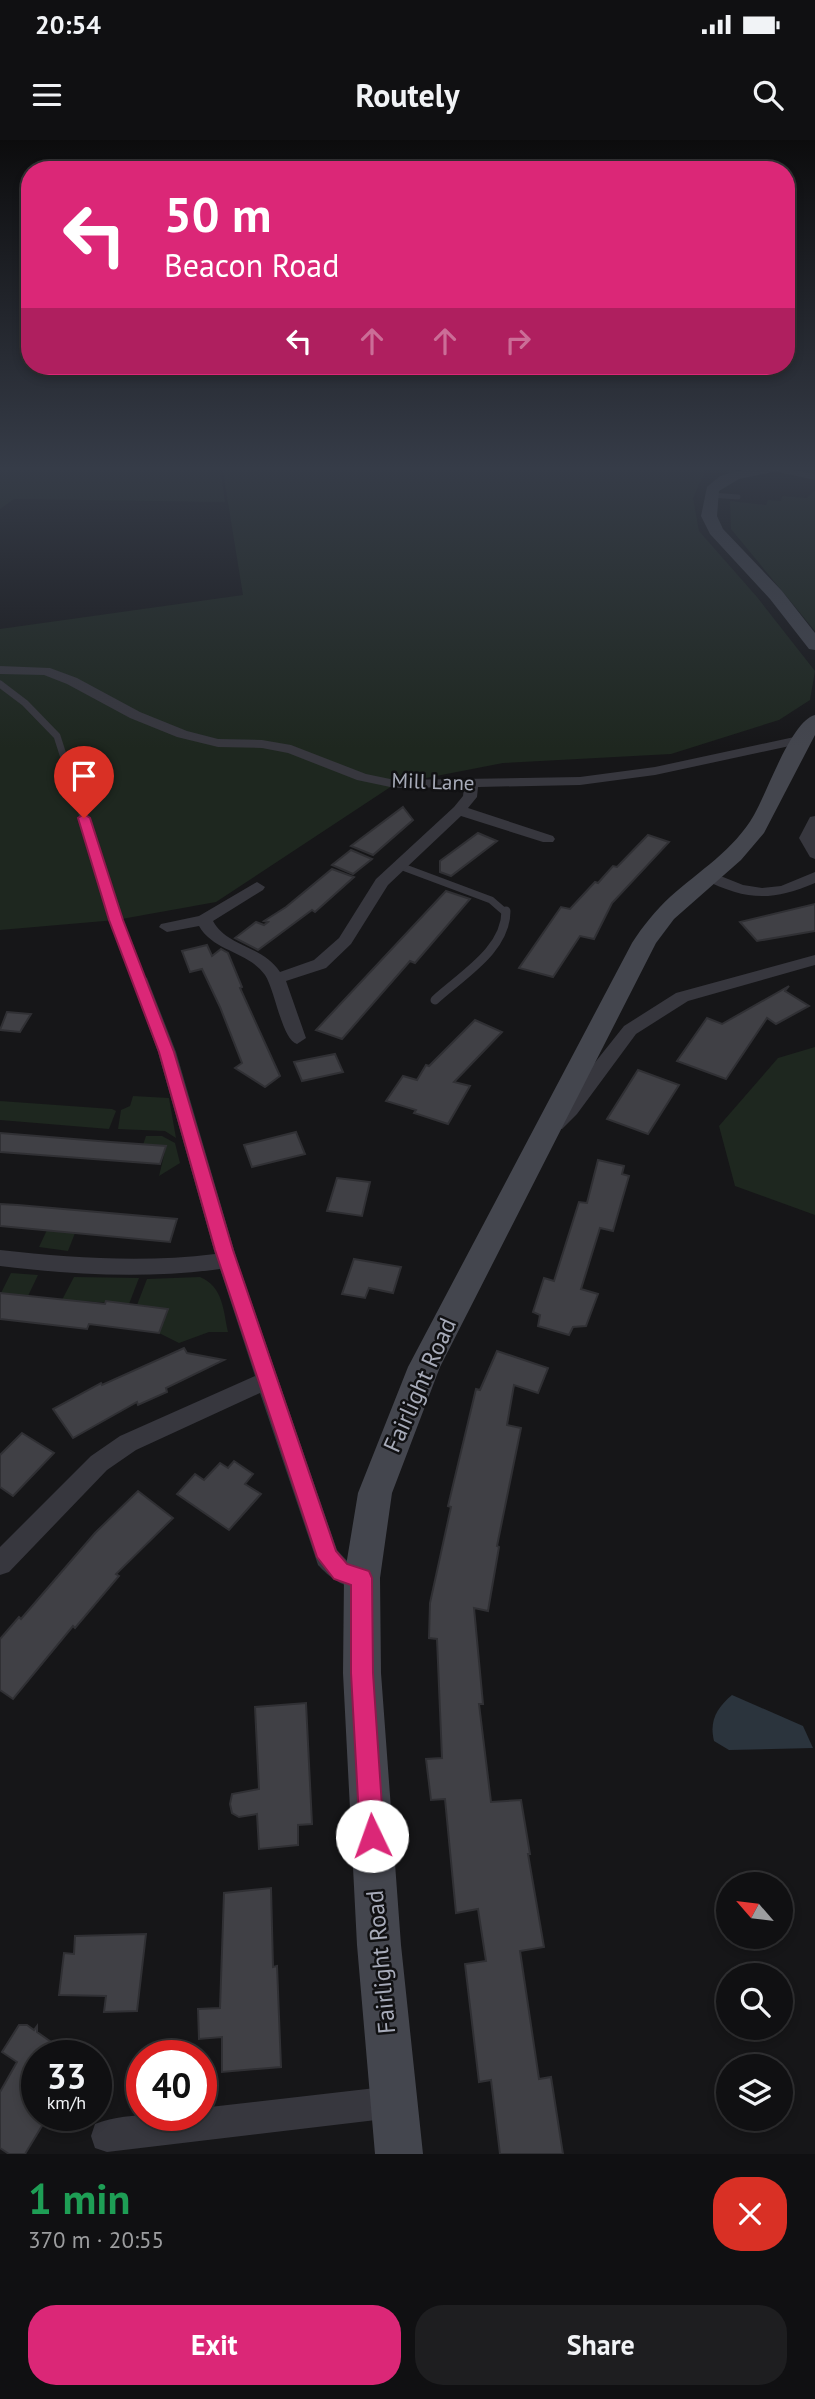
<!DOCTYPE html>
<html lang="en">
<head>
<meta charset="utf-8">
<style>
  :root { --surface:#101012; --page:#1e1e20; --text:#f1f3f6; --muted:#9c9d9f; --line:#303032; --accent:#db2777 }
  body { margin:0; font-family:"PT Sans",sans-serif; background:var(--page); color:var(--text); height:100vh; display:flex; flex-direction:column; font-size:26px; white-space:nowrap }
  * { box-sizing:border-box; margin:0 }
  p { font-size:23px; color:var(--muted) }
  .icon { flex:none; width:38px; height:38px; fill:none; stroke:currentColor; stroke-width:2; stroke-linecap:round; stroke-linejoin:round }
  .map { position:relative; height:2014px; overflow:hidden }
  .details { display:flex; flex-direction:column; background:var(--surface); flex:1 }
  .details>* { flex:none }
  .guide { position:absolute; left:21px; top:21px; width:774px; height:214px; border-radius:28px; box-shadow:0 4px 10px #0003,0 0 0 2px var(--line); background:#db2777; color:#fff; overflow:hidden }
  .needle { width:46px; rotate:298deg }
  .controls { position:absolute; left:716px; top:1732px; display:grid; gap:14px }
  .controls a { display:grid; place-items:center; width:77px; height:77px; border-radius:50%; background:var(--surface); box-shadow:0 4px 10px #0003,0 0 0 2px var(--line); font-size:35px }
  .speed { position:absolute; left:21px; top:1900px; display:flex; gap:14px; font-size:35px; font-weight:700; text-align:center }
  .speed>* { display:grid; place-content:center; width:91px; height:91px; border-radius:50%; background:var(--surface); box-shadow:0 4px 10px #0003,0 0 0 2px var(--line); line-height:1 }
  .speed small { font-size:18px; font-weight:400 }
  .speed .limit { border:10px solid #d22; background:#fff; color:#111 }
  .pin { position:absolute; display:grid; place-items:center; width:60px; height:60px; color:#fff; margin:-72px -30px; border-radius:50% 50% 50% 0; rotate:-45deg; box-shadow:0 0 7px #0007 }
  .pin .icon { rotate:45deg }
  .me { position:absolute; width:77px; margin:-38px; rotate:357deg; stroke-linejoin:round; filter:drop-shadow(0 0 5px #0008) }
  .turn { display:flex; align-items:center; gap:24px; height:147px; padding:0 28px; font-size:32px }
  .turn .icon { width:91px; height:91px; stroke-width:2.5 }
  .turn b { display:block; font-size:49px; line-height:60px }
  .lanes { display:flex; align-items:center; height:66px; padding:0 28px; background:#0003; justify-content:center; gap:35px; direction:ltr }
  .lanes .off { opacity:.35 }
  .round { display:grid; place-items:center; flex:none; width:74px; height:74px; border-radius:28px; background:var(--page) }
  .head { display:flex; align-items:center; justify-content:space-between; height:119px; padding:0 28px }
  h1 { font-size:42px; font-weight:800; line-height:52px; color:#1e9e55 }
  .cta { display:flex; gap:14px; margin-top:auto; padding:14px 28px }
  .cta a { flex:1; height:80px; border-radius:28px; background:var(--accent); color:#fff; font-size:28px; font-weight:800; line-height:80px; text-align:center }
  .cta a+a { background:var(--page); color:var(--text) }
  .status { display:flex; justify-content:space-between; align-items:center; height:49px; padding:0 35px; background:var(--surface); direction:ltr }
  .status svg { height:19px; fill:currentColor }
  header { display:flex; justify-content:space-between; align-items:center; height:91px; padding:0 28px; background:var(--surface); font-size:32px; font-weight:800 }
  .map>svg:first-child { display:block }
  .green { fill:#1e271f }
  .water { fill:#2b343d }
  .building { fill:#404045; stroke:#303034; stroke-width:2 }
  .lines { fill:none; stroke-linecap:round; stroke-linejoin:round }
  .lane-far2 { stroke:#37373e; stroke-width:5 }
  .lane-far1 { stroke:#37373e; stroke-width:7 }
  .lane { stroke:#37373e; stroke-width:9 }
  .street { fill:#37373e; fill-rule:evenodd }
  .secondary { fill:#44464e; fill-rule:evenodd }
  .route { fill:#db2777; stroke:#8e194d; stroke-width:2 }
  .labels { text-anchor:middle; stroke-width:5; stroke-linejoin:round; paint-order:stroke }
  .far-street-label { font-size:21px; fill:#a7abb9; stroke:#111113 }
  .street-label { font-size:24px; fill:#a7abb9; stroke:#111113 }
</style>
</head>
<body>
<div class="status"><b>20:54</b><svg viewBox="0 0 49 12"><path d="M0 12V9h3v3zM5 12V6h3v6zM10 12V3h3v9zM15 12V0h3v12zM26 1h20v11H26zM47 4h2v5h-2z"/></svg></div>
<header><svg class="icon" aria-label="menu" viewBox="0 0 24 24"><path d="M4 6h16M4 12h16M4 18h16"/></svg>Routely<svg class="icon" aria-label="search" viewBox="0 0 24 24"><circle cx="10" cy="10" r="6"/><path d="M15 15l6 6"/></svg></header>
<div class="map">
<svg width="815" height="2014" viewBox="0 0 815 2014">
  <rect width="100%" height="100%" fill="#161618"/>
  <g class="green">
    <path d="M0,326h220l5,36 -211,-3 -14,10z"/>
    <path d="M222,326h541l-56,1 -14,31 6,33 58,66 58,74 -5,29 -31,20 -108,34 -168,9 -108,21 -179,118 -100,18 -116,10v-301l243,-34z"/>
    <path d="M815,350v141l-84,-102 -1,-28 36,4 2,-5 13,1 1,-5 25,2z"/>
    <path d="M815,907v168l-80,-29 -16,-60 59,-68z"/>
    <path d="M133,956l36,2 7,40 -11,-7 -47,-2 3,-19 9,-4z"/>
    <path d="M0,961l112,8 4,2 -7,18 -109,-9z"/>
    <path d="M146,996h16l13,7 5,20 -21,13 7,-29 -23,-2z"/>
    <path d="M47,1090l28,3 -7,18 -29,-4z"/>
    <path d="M11,1133l27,2 -10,21 -27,-3z"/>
    <path d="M74,1137l65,1 -10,26 -67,-4z"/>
    <path d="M200,1137c23,10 23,32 28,55h-19l-30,11 -20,-10 9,-24 -31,-4 10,-26z"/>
  </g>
  <path class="water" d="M732,1555l71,31 10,22 -84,2 -15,-9c-5,-21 3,-33 18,-46z"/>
  <g class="building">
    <path d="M403,667l10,13 -40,35 -22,-9z"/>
    <path d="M478,693l19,8 -46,35 -11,-4v-11z"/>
    <path d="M648,695l21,7 -57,61 -18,36 -14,-3 -27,41 -34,-9 42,-61 9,2 25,-27 3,1 15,-17 4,1z"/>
    <path d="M351,710l21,9 -19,15 -21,-9z"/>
    <path d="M332,729l22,8 -39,35 -3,-2 -54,40 -23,-12 21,-16 8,3 4,-3 -4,-1 22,-14z"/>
    <path d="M446,751l24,8 -55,64 -5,-2 -68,78 -26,-9z"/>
    <path d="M815,764v27l-58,10 -17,-19z"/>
    <path d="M207,805l5,11 9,-7 7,4 14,34 -2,1 40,88 -15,11 -30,-19 7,-5 -22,-56 -18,-38 -12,3 -8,-21z"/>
    <path d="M789,846l-4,5 24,15 -33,18 -9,-6 -41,61 -49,-18 30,-43 15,6z"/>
    <path d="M7,872l24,2 -11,18 -20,-2z"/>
    <path d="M475,880l27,12 -48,50 16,4 -22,38 -34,-11 2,-3 -30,-9 17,-25 14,4 9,-15 3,1z"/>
    <path d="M335,914l8,18 -41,9 -8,-19z"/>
    <path d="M638,930l41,15 -31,49 -41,-15z"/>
    <path d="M296,992l9,22 -53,13 -8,-22z"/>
    <path d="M0,993l111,9 55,4 -6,18 -27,-2 -133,-10z"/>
    <path d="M598,1020l26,6 -2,8 7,2 -16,55 -13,-3 -19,61 17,5 -12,32 -13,1 -4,8 -31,-9 2,-11 -7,-3 11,-34 10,3 25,-79 8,1z"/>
    <path d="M337,1038l33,4 -8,34 -35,-5z"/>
    <path d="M0,1064l18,1 159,14 -7,23 -170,-16z"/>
    <path d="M354,1119l47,8 -8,26 -24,-5 -4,10 -23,-4z"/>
    <path d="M0,1153l105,11 1,-3 62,8 -9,24 -70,-9 -2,5 -87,-10z"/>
    <path d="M184,1208l3,5 37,7 -58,28 1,4 -29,13 -1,-3 -64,36 -20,-29 48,-26 1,2z"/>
    <path d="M497,1211l51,17 -10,25 -24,-8 -7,40 14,3 -24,118 2,1 -11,64 -14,-3 9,96h-4l12,98 30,-2 9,54h-2l16,93 -24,4 19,128 12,-2 12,77h-63l-9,-74 -12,2 -14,-118 21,-3 -8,-52 -22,4 -11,-114 -14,1 -5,-41 16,-1 -5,-119 -8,-1 1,-35 21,-96 -3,-1 28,-117 4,1z"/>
    <path d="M22,1293l32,20 -41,43 -13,-9v-32z"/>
    <path d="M234,1321l19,13 -8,10 16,10 -32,36 -52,-36 18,-20 9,6 16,-17 8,5z"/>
    <path d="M138,1351l35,27 -57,56 3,2 -44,52 -2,-2 -60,73 -13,-9v-51l19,-22 2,2 74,-86z"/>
    <path d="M306,1563l6,121 -14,1v20l-39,4 -2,-35 -18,3 -7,-4 -2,-9 2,-10 27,-5 -4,-82z"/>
    <path d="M271,1748l2,79 4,-1 4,101 -59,5v-35l-23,2 -1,-30 22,-1 4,-115z"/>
    <path d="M146,1794l-9,77 -33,1 2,-16 -47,-1 5,-42 10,1 1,-18z"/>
    <path d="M19,1885h8l7,5 3,-4v6l34,24h-34v60h11l-23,38h-16l-9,-6v-56l17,-30 -15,-10z"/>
  </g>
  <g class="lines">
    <g class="lane-far2">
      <path d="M728,326l7,9"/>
      <path d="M711,355l27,2"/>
    </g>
    <g class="lane-far1">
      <path d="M0,544l25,19 32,33 57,177"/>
      <path d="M400,726l91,34 15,13"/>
    </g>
    <g class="lane">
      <path d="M113,771l26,67"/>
      <path d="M435,860c27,-25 71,-50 71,-89"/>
    </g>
    <g class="street">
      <path d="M770,326l45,8v6l-51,-11z"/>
      <path d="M0,526l50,2 27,10 63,34 47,19 31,8 44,1 29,5 75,29 29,6 185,-3 75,-10 144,-31 7,4 -7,4 -144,31 -75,10 -102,2 -1,10 -9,11 85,28 2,3 -2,3h-10l-82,-26 -73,69 -37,59 -25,24 -40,13 20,57 -9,6c-15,-4 -22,-54 -32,-69 -17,-24 -51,-23 -66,-49l-32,6 -8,-5 2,-3 38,-8 58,-34 8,5 -2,3 -50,31c14,26 49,24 67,51l34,-12 25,-22 37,-59 78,-72 9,-11 1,-9 -69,1 -38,-8 -69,-27 -26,-5 -44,-1 -41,-10 -47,-19 -63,-34 -23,-9 -44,-1z"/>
      <path d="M815,676v43l-5,-2 -11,-19 11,-21z"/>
      <path d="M708,731l35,14 19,3 19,-2 34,-14v11c-44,19 -70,17 -112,-4l-3,-3z"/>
      <path d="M815,815v10l-127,36 -52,33 -59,80 -15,15h-14l-2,-5 78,-98 52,-33z"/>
      <path d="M139,833l8,5 29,74 61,208 100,290 12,13 22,7 4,8 -4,8c-20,8 -40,-7 -53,-21l-58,-172 -124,57 -29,20 -98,102 -9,3v-28l91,-91 29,-20 135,-60 -35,-107c-74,10 -146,6 -220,-3v-16c72,8 143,13 215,4l-57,-202 -27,-74z"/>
      <path d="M393,1946l11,5 5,11 -5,11 -11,5 -286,34 -12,-4 -4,-12 4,-12c33,-13 72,-8 106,-8v-8z"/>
    </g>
    <g class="secondary">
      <path d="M758,326h31l-2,3 -48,10 -20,12 -2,25 6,13 59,62 33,42v17l-6,-1 -39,-50 -60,-65 -9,-18 6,-29 13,-11z"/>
      <path d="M815,575v20l-51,98 -23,27 -67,59 -18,24 -216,424 -48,126 -12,85 1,95 20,272 22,209h-48l-18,-209 -14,-272 1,-95 14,-85 50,-126 224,-424c11,-17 23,-32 38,-46 29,-26 64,-47 84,-82 13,-22 37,-94 61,-100z"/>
    </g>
  </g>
  <linearGradient id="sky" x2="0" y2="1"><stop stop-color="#0c0c0d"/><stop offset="0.54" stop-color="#363c48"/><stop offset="1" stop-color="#363c48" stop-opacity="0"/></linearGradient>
  <rect width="815" height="608" fill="url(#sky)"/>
  <path class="route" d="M84,674l6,4 33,102 51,132 59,198 103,301 11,13 22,7 3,7 1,95 11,163 -3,9 -9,3 -8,-3 -4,-9 -9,-163v-88l-17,-6 -17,-22 -102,-307 -56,-198 -50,-132 -31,-102z"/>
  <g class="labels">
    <g class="far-street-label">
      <text transform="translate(433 642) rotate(2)" y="7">Mill Lane</text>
    </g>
    <g class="street-label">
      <text transform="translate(420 1245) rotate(-66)" y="8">Fairlight Road</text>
      <text transform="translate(381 1822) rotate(-95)" y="8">Fairlight Road</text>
    </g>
  </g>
</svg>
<div class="controls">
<a><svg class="needle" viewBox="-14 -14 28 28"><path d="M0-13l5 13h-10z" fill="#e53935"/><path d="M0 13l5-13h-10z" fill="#9c9d9f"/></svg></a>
<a><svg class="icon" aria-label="search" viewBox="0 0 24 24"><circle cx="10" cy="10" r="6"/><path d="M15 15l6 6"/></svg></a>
<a><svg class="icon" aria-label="layers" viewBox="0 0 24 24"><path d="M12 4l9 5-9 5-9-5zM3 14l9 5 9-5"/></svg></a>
</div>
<div class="speed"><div>33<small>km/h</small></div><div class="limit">40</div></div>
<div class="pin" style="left:84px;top:678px;background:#d93025"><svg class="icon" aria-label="arrive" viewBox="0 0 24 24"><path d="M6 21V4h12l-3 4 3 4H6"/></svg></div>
<svg class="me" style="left:372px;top:1696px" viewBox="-20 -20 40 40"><circle r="19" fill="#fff"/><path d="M0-13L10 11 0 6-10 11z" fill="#db2777"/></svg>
<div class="guide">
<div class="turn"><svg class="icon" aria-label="left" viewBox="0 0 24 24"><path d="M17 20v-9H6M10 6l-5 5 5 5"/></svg><div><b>50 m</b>Beacon Road</div></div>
<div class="lanes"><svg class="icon" aria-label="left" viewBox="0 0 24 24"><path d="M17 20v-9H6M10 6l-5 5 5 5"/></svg><svg class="icon off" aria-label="ahead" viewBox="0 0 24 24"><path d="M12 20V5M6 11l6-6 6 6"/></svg><svg class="icon off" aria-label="ahead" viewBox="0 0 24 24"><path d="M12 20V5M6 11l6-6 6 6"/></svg><svg class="icon off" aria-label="right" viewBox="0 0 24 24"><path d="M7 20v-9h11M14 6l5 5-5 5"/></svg></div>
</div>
</div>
<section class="details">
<div class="head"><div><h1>1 min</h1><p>370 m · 20:55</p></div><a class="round" style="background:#d93025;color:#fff"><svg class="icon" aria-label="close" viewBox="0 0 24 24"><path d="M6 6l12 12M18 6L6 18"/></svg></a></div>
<div class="cta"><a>Exit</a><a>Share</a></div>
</section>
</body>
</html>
